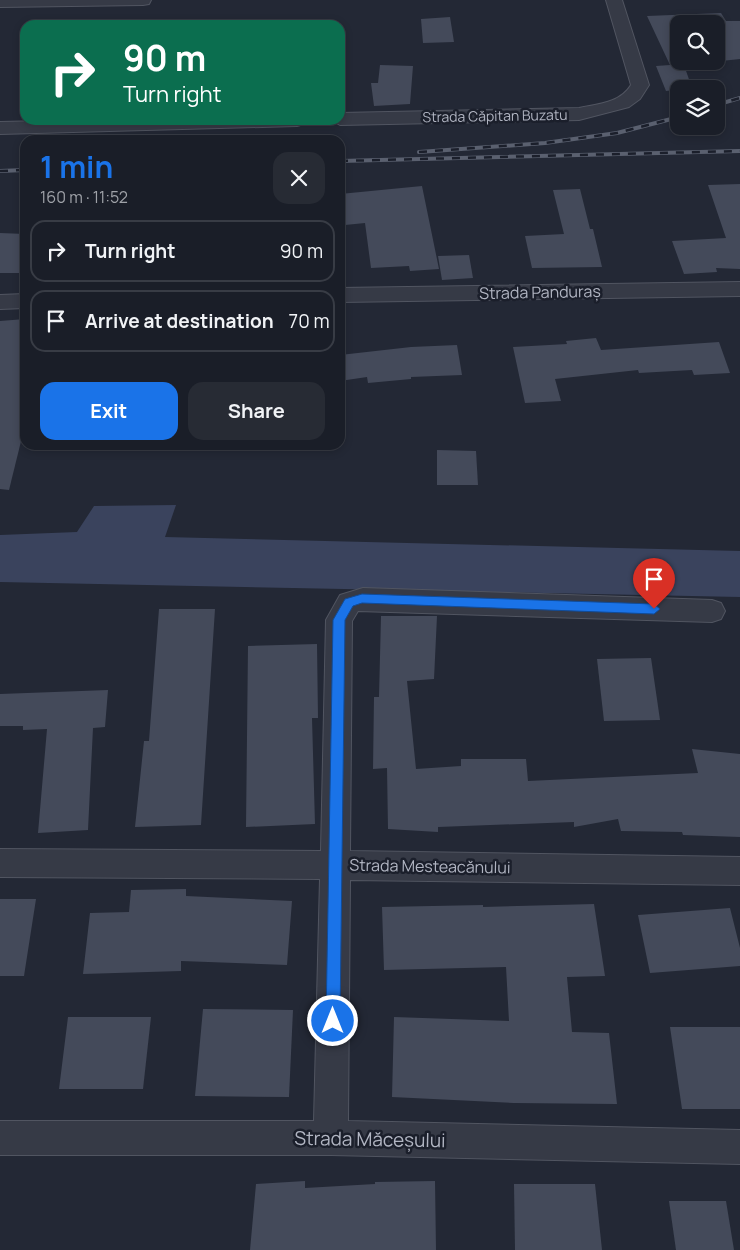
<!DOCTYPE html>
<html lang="en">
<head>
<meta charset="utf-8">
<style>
  :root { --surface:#1a1e28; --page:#272b34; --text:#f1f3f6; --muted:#9fa2a8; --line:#383c45; --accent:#1a73e8 }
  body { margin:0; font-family:Manrope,sans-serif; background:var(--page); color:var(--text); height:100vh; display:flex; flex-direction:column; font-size:19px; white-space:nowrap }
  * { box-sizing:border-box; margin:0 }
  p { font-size:16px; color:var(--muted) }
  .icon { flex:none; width:28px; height:28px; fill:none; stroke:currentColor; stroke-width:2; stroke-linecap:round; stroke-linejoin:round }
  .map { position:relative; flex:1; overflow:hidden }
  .panel { position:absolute; left:20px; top:135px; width:325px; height:315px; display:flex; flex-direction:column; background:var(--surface); border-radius:15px; box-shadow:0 2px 8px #0003,0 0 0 1px var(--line) }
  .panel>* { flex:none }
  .guide { position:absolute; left:20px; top:20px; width:325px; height:105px; border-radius:15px; box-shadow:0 2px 8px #0003,0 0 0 1px var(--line); background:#0b6e4f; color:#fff; overflow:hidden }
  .tools { position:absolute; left:670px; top:15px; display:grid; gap:10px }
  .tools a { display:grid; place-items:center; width:55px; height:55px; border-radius:10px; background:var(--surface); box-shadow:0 2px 8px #0003,0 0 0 1px var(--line); font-size:25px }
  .pin { position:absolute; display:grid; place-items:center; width:42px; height:42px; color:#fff; margin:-51px -21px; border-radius:50% 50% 50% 0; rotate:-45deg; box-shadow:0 0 5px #0007 }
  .pin .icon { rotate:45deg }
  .me { position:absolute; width:55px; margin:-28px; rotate:0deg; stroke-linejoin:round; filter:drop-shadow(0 0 4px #0008) }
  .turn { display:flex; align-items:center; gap:18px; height:105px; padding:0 20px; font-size:22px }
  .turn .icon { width:65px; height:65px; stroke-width:2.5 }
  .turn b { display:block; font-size:35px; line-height:42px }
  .round { display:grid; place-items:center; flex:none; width:52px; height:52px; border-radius:15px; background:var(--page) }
  .summary { display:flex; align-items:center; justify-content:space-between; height:85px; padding:0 20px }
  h1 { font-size:30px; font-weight:700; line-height:38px; color:var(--accent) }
  .action { display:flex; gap:10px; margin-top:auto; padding:10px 20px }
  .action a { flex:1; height:58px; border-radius:15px; background:var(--accent); color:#fff; font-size:20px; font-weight:700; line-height:58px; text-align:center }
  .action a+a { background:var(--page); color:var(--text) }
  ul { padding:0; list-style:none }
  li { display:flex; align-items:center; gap:15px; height:62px; margin:0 10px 8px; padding:0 10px; border:2px solid var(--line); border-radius:15px }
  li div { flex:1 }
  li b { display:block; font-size:19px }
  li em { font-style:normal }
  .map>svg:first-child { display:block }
  .water { fill:#3a435d }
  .building { fill:#444a5a; fill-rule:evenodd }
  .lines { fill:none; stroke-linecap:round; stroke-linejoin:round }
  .street-casing { stroke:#515561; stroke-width:2 }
  .street { fill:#363a46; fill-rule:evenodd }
  .rail-casing { stroke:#5a606f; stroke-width:4 }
  .rail { stroke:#1b1f2b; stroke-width:2.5; stroke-dasharray:8; stroke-linecap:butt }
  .route { fill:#1a73e8; stroke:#114b97 }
  .labels { text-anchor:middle; stroke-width:5; stroke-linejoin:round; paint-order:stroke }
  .far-street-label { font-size:14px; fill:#b1b5c2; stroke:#1b1f2b }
  .street-label { font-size:16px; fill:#b1b5c2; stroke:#1b1f2b }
  .near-street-label { font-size:19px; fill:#b1b5c2; stroke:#1b1f2b }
</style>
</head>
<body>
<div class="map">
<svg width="740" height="1250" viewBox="0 0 740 1250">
  <rect width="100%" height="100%" fill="#232835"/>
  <path class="water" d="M176,505l-11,32 575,14v46l-740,-15v-47l77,-3 17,-26z"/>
  <g class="building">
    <path d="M721,13l5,8h14v38l-56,6 8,23 -26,3 -10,-25 14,-1 -23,-49zM679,24h37v37h-37z"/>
    <path d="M450,17l4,25 -31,1 -2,-24z"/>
    <path d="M380,65l33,1 -3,38 -36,2 -3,-23h7z"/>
    <path d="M740,184v85l-24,-1 1,4 -33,2 -12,-33 54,-3 -18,-53z"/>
    <path d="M422,186l17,83 -29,2 -1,-5 -38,2 -6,-45 -20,2 -5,-31z"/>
    <path d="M580,189l10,40h3l9,38 -70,1 -7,-32 39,-2 -11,-44z"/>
    <path d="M0,233l25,1v39h-25z"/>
    <path d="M469,255l4,23 -31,2 -4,-24z"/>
    <path d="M25,319v106l-16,65 -9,-1v-168z"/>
    <path d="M596,338l5,12 118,-8 11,31 -36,2 -2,-5 -53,3 -1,-3 -83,9 6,22 -36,2 -12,-56 54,-3 -1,-3z"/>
    <path d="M457,345l5,30 -51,2v2l-43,4 -1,-6 -27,4v-26l71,-8z"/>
    <path d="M437,450l39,1 2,34h-41z"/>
    <path d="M159,609h56l-14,216 -66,2 9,-86h5z"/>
    <path d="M381,616h56l-3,63 -27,2 9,88 45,-3v-7h65l2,22 170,-8 -6,-24 48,5v83l-57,-2 -1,-3 -61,-1 -3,-12 -44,8v-5l-136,5v5l-50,-3 -1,-61 -14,1 1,-72h5z"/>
    <path d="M317,644l1,74h-6l3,106 -69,3 2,-181z"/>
    <path d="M651,658l9,62 -56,1 -7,-62z"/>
    <path d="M108,690l-3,37 -12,1 -5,102 -50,3 9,-104 -24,1v-4h-23v-32z"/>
    <path d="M186,889v7l106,5 -5,64 -106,-4v10l-98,3 7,-61 39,-1 2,-22z"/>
    <path d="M0,899h36l-12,77h-24z"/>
    <path d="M594,904l11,72 -38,1 5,55 37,1 8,71 -103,-1 -122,-6 2,-80 115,4 -3,-54 -122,3 -2,-63 101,-2v2z"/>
    <path d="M730,908l10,40v18l-90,7 -12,-58z"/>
    <path d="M203,1009l90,1 -4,87 -94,-1z"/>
    <path d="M68,1017h83l-8,72h-84z"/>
    <path d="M670,1027h70v82h-58z"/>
    <path d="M305,1181v7l70,-4v-2l60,-1 1,69h-186l6,-66z"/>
    <path d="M514,1184h81l7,66h-87z"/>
    <path d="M669,1201h57l8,49h-58z"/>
  </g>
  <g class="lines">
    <defs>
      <g id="street">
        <path d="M0,0h151l-2,4 -6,1 -143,2z"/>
        <path d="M606,0h16l27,85 -9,14 -11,8 -50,13 -239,5 -9,-5h9v-7l239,-5c19,-4 41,-5 52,-23z"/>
        <path d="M90,120h216l-2,4 -7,2 -297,8v-12z"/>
        <path d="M740,282v14l-400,6v-14z"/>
        <path d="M25,294v14l-25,1v-14z"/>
        <path d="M363,588l349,12 9,3 4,8 -4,8 -9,3 -354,-11 -6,10 -2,230 390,6v28l-390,-5 -2,241 392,9v34l-409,-9h-331v-34h314l6,-242 -320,-2v-28l321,2 5,-231 14,-25z"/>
      </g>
    </defs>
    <use href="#street" class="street-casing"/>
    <use href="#street" class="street"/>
    <defs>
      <g id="rail">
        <path d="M716,105l24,-7"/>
        <path d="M419,152l126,-9 72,-10 62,-16"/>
        <path d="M340,161l400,-10"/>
        <path d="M0,171l25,-1"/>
      </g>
    </defs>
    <use href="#rail" class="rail-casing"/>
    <use href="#rail" class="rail"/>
  </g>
  <path class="route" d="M362,594l292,10 6,5 -6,5 -292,-11 -9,3 -8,14 -5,401 -2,5 -5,2 -5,-2 -2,-5 7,-401 12,-21z"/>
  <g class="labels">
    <g class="far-street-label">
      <text transform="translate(495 116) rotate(-1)" y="5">Strada Căpitan Buzatu</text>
    </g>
    <g class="street-label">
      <text transform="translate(540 292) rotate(-1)" y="6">Strada Panduraș</text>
      <text transform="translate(430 866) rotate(1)" y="6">Strada Mesteacănului</text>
    </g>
    <g class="near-street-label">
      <text transform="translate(370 1139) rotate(1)" y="7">Strada Măceșului</text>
    </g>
  </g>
</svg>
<div class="tools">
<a><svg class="icon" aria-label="search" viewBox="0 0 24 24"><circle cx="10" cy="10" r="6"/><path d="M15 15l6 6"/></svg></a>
<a><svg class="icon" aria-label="layers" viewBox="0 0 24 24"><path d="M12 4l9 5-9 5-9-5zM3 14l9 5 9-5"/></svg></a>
</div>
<div class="pin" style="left:654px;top:609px;background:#d93025"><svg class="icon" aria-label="arrive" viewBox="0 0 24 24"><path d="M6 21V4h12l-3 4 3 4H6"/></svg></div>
<svg class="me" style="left:333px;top:1021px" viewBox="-20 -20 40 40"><circle r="17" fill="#1a73e8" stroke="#fff" stroke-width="3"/><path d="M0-11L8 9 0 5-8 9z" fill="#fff"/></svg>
<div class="guide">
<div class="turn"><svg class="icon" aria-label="right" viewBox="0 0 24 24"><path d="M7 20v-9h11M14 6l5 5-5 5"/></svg><div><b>90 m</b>Turn right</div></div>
</div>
<section class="panel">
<div class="summary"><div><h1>1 min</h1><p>160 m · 11:52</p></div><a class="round"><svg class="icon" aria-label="close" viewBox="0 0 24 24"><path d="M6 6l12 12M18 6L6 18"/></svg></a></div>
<ul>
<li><svg class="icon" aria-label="right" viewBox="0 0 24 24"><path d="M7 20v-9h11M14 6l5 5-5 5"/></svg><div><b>Turn right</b></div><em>90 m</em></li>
<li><svg class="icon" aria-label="arrive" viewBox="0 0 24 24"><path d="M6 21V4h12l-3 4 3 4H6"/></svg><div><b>Arrive at destination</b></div><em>70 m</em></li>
</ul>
<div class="action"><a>Exit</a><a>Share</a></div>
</section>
</div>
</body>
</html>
